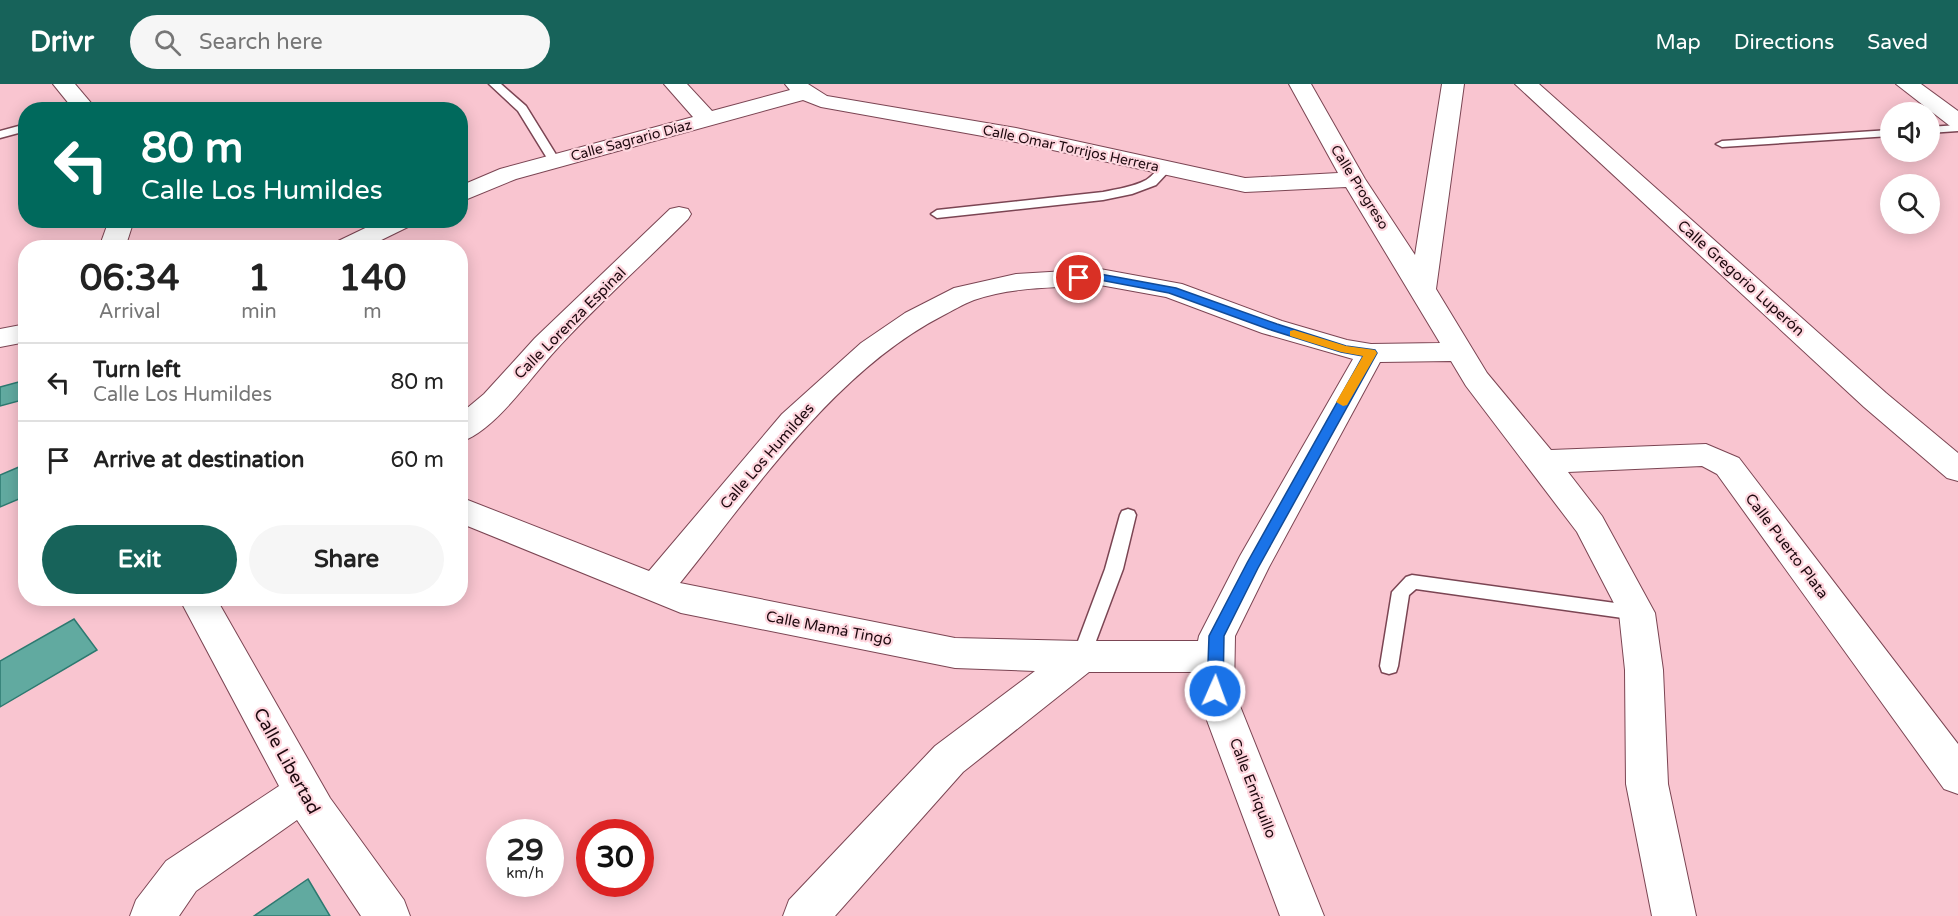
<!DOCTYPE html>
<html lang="en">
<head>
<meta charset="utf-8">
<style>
  :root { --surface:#fff; --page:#f6f6f6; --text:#222; --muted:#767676; --line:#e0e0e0; --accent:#17635a }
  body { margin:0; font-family:"Varela Round",sans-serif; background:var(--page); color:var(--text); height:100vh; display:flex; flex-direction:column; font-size:22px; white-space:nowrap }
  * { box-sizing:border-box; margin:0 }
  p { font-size:20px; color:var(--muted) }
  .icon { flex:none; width:33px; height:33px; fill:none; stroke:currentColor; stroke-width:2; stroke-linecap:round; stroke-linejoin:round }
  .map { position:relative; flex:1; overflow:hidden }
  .side { position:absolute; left:18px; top:156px; width:450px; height:366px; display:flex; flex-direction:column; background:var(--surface); border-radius:24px; box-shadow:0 3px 15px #0003 }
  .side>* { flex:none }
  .hud { position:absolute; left:18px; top:18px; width:450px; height:126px; border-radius:24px; box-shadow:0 3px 15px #0003; background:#00695c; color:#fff; overflow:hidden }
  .fabs { position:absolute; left:1880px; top:18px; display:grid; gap:12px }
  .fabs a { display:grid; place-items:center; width:60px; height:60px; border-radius:50%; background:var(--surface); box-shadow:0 3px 15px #0003; font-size:30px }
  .speed { position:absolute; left:486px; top:735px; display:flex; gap:12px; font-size:30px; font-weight:700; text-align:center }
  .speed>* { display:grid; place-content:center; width:78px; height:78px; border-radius:50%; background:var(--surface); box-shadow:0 3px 15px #0003; line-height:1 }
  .speed small { font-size:15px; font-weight:400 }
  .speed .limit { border:9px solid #d22; background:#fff; color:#111 }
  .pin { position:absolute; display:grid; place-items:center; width:51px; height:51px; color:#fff; margin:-26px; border:3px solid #fff; border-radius:50%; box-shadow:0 2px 6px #0007 }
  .me { position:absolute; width:66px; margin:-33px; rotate:2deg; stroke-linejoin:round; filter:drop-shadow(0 0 4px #0008) }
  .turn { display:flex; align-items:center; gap:21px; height:126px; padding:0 24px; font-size:27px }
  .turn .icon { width:78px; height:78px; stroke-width:2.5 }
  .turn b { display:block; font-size:42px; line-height:51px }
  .eta { display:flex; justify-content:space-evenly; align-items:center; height:102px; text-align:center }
  .eta b { font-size:36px; font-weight:700; line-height:42px }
  .cta { display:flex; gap:12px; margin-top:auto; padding:12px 24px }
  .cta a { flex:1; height:69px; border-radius:36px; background:var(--accent); color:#fff; font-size:24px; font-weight:700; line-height:69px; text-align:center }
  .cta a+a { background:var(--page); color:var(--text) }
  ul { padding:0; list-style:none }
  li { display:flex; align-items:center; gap:18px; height:78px; padding:0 24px; border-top:2px solid var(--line) }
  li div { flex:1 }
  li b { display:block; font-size:22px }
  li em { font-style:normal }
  header { display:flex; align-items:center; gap:36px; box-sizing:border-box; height:84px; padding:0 30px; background:var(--accent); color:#fff }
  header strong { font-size:28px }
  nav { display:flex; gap:33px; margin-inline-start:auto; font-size:21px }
  .search { width:420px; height:54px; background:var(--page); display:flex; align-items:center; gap:15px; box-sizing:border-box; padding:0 21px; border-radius:33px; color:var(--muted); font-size:22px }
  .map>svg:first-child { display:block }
  .building { fill:#61aaa0; stroke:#2d7970; stroke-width:1.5 }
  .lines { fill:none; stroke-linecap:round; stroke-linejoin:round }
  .lane-casing { stroke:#7b4553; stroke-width:3 }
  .street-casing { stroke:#7b4553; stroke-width:2 }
  .secondary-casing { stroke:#7b4553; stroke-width:2 }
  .lane { fill:#fff; fill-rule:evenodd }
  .street { fill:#fff; fill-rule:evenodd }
  .secondary { fill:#fff; fill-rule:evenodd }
  .route { fill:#1a73e8; stroke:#114b97; stroke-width:1.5 }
  .slow { fill:#f59e0b }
  .labels { text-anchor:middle; stroke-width:4.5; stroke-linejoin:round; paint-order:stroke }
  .far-street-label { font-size:14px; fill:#1e090f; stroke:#fed6de }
  .street-label { font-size:15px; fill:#1e090f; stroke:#fed6de }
  .near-street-label { font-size:18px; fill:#1e090f; stroke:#fed6de }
</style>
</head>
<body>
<header>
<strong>Drivr</strong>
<div class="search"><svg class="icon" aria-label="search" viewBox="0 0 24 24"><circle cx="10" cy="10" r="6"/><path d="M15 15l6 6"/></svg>Search here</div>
<nav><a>Map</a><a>Directions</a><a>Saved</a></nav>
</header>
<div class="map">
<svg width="1958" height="832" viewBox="0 0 1958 832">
  <rect width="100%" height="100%" fill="#f9c5d0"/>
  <g class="building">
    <path d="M26,296v19l-26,7v-19z"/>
    <path d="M26,380v32l-26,11v-32z"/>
    <path d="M74,535l23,31 -97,57v-46z"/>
    <path d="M308,795l22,37h-76z"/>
  </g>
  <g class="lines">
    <defs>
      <g id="lane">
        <path d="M489,0h12l25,22 34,55 -2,2h-8l-32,-52z"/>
        <path d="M26,40v7l-26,7v-7z"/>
        <path d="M1958,41v6l-29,2v-6z"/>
        <path d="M1890,46v6l-168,11 -6,-3 6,-3z"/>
        <path d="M1165,81l6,4 -15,16 -24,9 -29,6 -166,18 -6,-4 6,-4 166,-18c14,-3 30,-5 43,-12 7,-4 11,-12 19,-15z"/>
        <path d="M1128,425l6,2 2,4 -13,54 -33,88 -2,5 -7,3 -7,-3 -2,-5 33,-88 15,-54 2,-4z"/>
        <path d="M1412,491l225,31 6,2 3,5 -3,5 -6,2 -221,-31 -7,6 -11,71 -2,6 -7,2 -7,-2 -2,-6 12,-74 14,-15z"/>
      </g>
      <g id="street">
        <path d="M53,0h22l22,26h-23z"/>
        <path d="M664,0h23l25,27 78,-21 -5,-6h23l19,12 189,32 229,50 93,-5 -49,-89h22l54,95 50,76 27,-171h22l-28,205 51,84 64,77 155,-6 33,14 219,286v50l-14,-5 -227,-315 -15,-8 -134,6 34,44 53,97 8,57 5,114 28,132h-44l-26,-132 -1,-114 -6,-57 -42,-81 -111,-146 -15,-25 -71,1 -111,205 -34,69 -1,55 90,225h-44l-84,-225 1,-19h-108l-126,100 -128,144h-52l6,-16 146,-154 100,-75 -80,-3 -274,-55 -221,-90v-26l189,74 133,-157 79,-71 44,-30 49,-25 62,-14 84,-5 82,15 100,37 65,19 24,4 69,-1 -94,-156 -101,5 -229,-50 -195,-35 -18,-7 -287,79 -56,23v-16l40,-17 193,-52zM1100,201l66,12 96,36 91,26 -113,197 -41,80 -1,5h-117l-126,-3 -275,-55c75,-93 154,-211 262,-267 10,-5 21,-12 32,-16 40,-14 84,-12 126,-15z"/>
        <path d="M1515,0h24l347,309 72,60v28l-11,-3 -83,-71z"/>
        <path d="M679,123l9,2 3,5 -3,5c-44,44 -91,86 -133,132 -24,26 -61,81 -95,91v-28l24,-20 51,-56 135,-129z"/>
        <path d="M109,136h25l-9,28h-26z"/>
        <path d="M382,136h33l-3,5 -47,23h-35l4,-5z"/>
        <path d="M26,240v18l-26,5v-18z"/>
        <path d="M179,514h37l114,200 74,102 6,16h-49l-64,-96 -101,71 -17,25h-49l6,-16 30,-39 113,-75z"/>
      </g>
      <path id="secondary" d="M1896,0h25l37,27v17l-8,-2z"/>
    </defs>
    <use href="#lane" class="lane-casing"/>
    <use href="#street" class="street-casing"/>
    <use href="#secondary" class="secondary-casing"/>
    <use href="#lane" class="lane"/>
    <use href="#street" class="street"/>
    <use href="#secondary" class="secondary"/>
  </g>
  <path class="route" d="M1100,190l76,14 101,36 69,22 29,4 2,3 -119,215 -34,68 -1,55 -2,5 -6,2 -5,-2 -3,-5 2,-55 38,-73 116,-207 -22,-4 -73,-23 -99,-36 -69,-13 -21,2 -5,-4 5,-3z"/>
  <path class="slow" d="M1294,246l52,16 29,4 2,3 -30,52 -4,1 -7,-4 27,-46 -22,-4 -51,-16v-5z"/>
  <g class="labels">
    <g class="far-street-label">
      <text transform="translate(631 56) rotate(-15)" y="5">Calle Sagrario Díaz</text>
      <text transform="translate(1071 64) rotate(12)" y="5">Calle Omar Torrijos Herrera</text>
      <text transform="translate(1360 103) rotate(58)" y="5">Calle Progreso</text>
    </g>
    <g class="street-label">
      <text transform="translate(1741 194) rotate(42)" y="5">Calle Gregorio Luperón</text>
      <text transform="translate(570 239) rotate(-45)" y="5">Calle Lorenza Espinal</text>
      <text transform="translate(767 372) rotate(-49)" y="5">Calle Los Humildes</text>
      <text transform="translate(1787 462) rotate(53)" y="5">Calle Puerto Plata</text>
      <text transform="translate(829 544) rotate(11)" y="5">Calle Mamá Tingó</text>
      <text transform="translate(1253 704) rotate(69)" y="5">Calle Enriquillo</text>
    </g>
    <g class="near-street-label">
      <text transform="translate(287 677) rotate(61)" y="6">Calle Libertad</text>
    </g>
  </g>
</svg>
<div class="fabs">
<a><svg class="icon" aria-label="sound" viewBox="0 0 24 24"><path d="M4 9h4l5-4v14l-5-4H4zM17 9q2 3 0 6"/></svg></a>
<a><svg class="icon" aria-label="search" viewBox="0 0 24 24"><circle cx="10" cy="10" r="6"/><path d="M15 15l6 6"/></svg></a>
</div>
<div class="speed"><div>29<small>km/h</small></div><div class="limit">30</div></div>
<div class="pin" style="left:1079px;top:194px;background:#d93025"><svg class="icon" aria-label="arrive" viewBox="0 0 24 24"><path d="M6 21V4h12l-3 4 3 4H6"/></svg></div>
<svg class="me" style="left:1215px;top:607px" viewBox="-20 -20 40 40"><circle r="17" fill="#1a73e8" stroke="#fff" stroke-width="3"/><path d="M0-11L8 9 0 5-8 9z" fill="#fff"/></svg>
<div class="hud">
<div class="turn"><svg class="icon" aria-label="left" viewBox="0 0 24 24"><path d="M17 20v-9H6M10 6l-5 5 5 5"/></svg><div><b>80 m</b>Calle Los Humildes</div></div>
</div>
<section class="side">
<div class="eta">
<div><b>06:34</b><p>Arrival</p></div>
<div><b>1</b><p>min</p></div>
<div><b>140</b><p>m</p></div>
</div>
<ul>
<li><svg class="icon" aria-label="left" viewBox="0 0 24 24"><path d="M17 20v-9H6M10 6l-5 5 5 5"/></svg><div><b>Turn left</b><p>Calle Los Humildes</p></div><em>80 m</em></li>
<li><svg class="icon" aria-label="arrive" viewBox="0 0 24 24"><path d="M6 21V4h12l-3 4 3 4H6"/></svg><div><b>Arrive at destination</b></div><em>60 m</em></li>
</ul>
<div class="cta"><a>Exit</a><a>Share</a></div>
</section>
</div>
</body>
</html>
